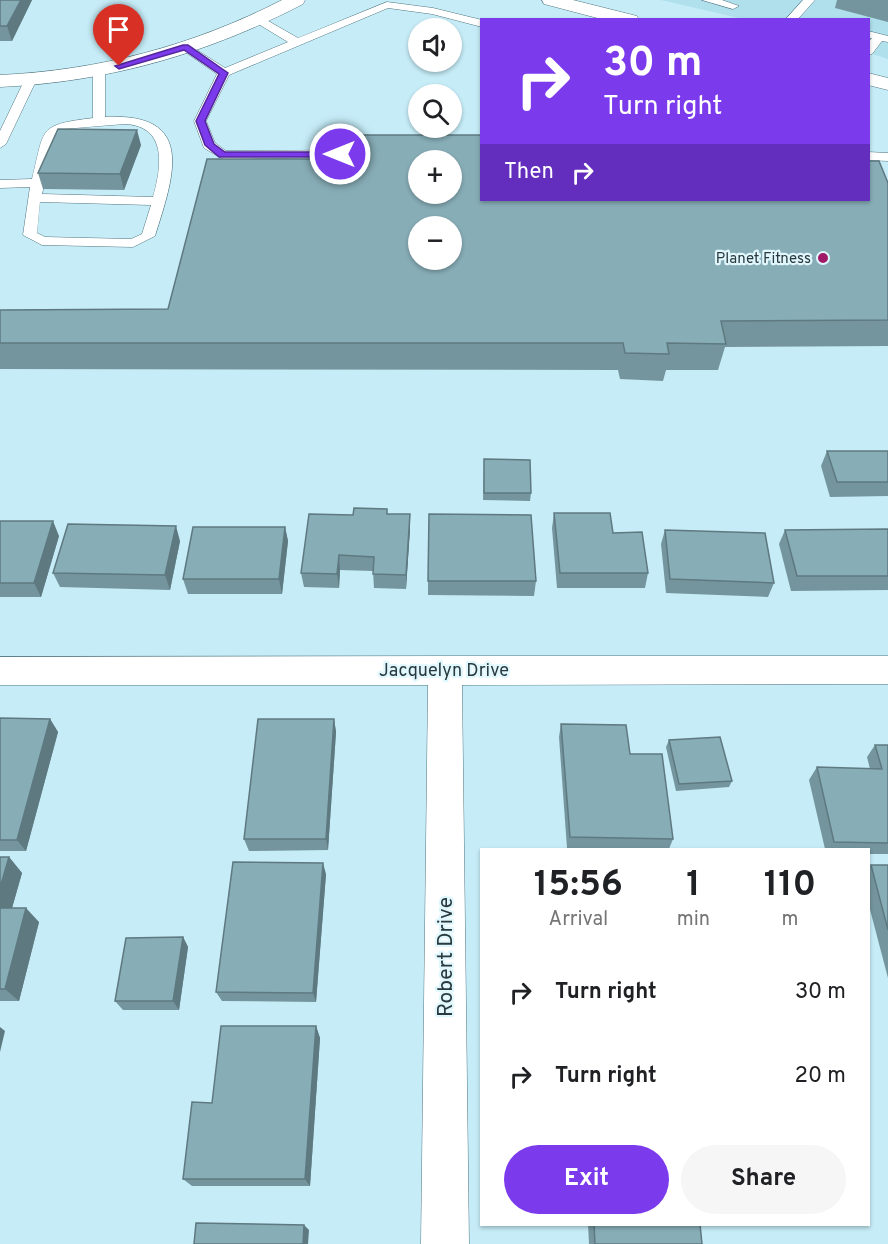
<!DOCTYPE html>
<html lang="en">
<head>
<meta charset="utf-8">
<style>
  :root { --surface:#fff; --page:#f6f6f6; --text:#202124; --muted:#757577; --accent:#7c3aed }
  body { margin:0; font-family:Overpass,sans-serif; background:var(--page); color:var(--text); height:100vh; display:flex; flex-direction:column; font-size:22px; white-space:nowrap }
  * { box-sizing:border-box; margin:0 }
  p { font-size:20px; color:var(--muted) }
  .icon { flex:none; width:33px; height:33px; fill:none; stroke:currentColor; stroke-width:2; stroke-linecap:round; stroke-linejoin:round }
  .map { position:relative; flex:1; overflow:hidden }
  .drawer { position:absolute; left:480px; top:848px; width:390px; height:378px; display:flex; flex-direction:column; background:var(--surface); border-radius:0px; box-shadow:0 2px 4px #0004 }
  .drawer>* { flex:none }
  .guide { position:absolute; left:480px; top:18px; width:390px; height:183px; border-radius:0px; box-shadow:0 2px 4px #0004; background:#7c3aed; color:#fff; overflow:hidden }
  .fabs { position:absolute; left:408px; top:18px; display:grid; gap:12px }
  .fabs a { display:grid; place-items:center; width:54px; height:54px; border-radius:50%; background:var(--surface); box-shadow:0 2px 4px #0004; font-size:30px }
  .pin { position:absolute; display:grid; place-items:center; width:51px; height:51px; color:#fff; margin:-62px -26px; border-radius:50% 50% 50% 0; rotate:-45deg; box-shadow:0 0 6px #0007 }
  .pin .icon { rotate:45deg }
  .me { position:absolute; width:66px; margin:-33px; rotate:270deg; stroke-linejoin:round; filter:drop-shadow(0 0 4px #0008) }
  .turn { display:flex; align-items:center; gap:21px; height:126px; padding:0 24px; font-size:27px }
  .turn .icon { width:78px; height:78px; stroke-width:2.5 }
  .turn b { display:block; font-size:42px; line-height:51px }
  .then { display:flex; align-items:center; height:57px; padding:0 24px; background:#0003; gap:12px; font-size:22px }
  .eta { display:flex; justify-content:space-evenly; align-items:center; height:102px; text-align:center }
  .eta b { font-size:36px; font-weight:700; line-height:42px }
  .cta { display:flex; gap:12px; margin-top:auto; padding:12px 24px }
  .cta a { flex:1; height:69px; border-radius:36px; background:var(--accent); color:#fff; font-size:24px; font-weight:700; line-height:69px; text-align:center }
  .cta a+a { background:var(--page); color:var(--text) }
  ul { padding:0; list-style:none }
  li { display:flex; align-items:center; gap:18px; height:84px; padding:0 24px }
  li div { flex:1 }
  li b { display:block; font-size:22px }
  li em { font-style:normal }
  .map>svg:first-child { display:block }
  .built { fill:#b0e0ec }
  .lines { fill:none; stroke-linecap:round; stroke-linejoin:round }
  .service-casing { stroke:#537680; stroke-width:1 }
  .minor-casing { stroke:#537680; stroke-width:1 }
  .tertiary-casing { stroke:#537680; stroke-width:1 }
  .primary-casing { stroke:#537680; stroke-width:1 }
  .service { fill:#fff; fill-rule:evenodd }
  .minor { fill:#fff; fill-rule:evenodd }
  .tertiary { fill:#fff; fill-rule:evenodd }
  .primary { fill:#fff; fill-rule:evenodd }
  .wall { fill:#74959d }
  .shaded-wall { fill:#5e7980 }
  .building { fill:#87adb7; stroke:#5e7980; stroke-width:1.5; fill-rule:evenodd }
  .route { fill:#7c3aed; stroke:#51269a; stroke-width:1.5 }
  .poi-dot { fill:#a11a67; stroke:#dff7fd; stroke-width:2 }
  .labels { text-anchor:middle; stroke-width:4.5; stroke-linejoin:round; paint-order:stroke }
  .far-poi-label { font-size:15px; fill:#29393d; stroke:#dff7fd; text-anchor:end }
  .street-label { font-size:18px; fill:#29393d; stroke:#dff7fd }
  .near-street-label { font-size:21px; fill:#29393d; stroke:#dff7fd }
</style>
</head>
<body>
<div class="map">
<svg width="888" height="1244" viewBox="0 0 888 1244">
  <rect width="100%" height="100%" fill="#c5ecf7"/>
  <path class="built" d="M661,0h227v59l-19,-6 -1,-33 -125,-1z"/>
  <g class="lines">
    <defs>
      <g id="service">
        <path d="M702,0h20l17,6 -6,3z"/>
        <path d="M803,0h12l-18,20h-12z"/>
        <path d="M387,2l46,6 49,12v7l-50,-13 -44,-6 -159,67 -23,46 9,22 11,8 139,-1 5,1 2,3 -2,3 -147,2 -19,-11 -10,-27 23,-47 -36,-25v-4h8l36,23 63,-26 -33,-20v-4h8l35,20z"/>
        <path d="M868,31l20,5v6l-6,-1 -10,13 -4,1v-12l4,-5h-4z"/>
        <path d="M99,68l6,4v45c92,-5 69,59 50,119l-22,11 -91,-2 -19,-10 7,-48 -30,1v-8l32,-1c13,-51 5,-54 61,-61v-46zM125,124c42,2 37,42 28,73l-111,-3 14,-58 8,-7zM40,202l111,3 -9,29 -11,5 -86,-2 -8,-4z"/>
        <path d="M30,77l6,4 -30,63 -6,4v-17l24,-50z"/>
        <path d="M868,152l20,1v8l-20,-1z"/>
      </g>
      <path id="minor" d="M445,656h443v28l-426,1 7,559h-48l7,-559h-428v-28z"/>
      <path id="tertiary" d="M282,0h23l-2,4c-96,50 -195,78 -303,83v-12c100,-5 192,-29 282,-75z"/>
      <g id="primary">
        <path d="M542,0h31l64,16 2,4h-34l-61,-16z"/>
        <path d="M868,73l20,5v12l-20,-5z"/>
      </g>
    </defs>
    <use href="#service" class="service-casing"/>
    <use href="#minor" class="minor-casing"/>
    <use href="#tertiary" class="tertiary-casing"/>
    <use href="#primary" class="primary-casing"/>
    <use href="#service" class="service"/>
    <use href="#minor" class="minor"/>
    <use href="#tertiary" class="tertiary"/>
    <use href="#primary" class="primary"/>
  </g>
  <g class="wall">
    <path d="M0,0h32l-20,41h-12z"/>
    <path d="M837,0h51v22l-53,-14z"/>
    <path d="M141,145l-17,45 -81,-1 -5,-16z"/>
    <path d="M888,183v163l-163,1 -7,23h-52l-3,11 -43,-2 -2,-9 -618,-1v-59l168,-1 314,-109z"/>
    <path d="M827,451h61v45l-58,1 -9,-31z"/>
    <path d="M484,459l47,34 -1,8 -47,-1z"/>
    <path d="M554,513l59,20 35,40 -3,15h-88l-5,-60z"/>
    <path d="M387,514l23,15 -4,60 -32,-1 -1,-17 -33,-1 -1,18 -35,-1 -3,-14 52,-58z"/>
    <path d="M0,521l59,15 -18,61h-41z"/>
    <path d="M285,527l3,14 -6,53h-94l-5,-15z"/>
    <path d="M888,529v61l-97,1 -12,-47 6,-14z"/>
    <path d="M665,530l109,53 -6,14 -102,-4 -5,-49z"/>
    <path d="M180,541l-10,49 -110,-3 -7,-14z"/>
    <path d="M428,581h108l-2,15 -106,-1z"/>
    <path d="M0,718l50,1 8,13 -32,119h-26z"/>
    <path d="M334,719l2,13 -8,118 -79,1 -5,-12z"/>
    <path d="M561,724l69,30 43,85 -4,10 -102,-1 -8,-111z"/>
    <path d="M669,740l63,41 -3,6 -53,4 -10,-44z"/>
    <path d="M875,745h13v109h-20v-5h-43l-16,-69 8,-13 53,2 -3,-12z"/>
    <path d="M0,857h9l13,16 -10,35 27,14 -20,79h-19z"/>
    <path d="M871,865h17v113l-20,-76v-35z"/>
    <path d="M326,874l-10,128 -94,-1 -6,-9z"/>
    <path d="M183,937l5,10 -9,63h-56l-8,-9z"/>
    <path d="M316,1026l4,12 -10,148h-118l-9,-7 29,-76z"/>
    <path d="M588,1224h112l2,20h-113z"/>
  </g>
  <g class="shaded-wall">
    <path d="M21,0h11l-20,41 -5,-15z"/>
    <path d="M137,130l4,15 -17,45 -4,-16z"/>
    <path d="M410,514v15l-4,60v-14z"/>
    <path d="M53,521l6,15 -18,61 -7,-14z"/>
    <path d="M176,526l4,15 -10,49 -5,-15z"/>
    <path d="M285,527l3,14 -6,53 -3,-15z"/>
    <path d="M339,555l1,15 -1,18 -2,-14z"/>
    <path d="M50,719l8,13 -32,119 -9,-11z"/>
    <path d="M334,719l2,13 -8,118 -2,-11z"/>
    <path d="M9,857l13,16 -14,49 -8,-8v-26z"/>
    <path d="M323,863l3,11 -10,128 -3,-9z"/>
    <path d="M26,908l13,14 -20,79 -14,-12z"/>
    <path d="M183,937l5,10 -9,63 -6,-9z"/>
    <path d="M316,1026l4,12 -10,148 -5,-7z"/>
    <path d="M0,1027l5,4 -5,21z"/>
    <path d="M304,1225l5,5 -1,14h-5z"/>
  </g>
  <g class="building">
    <path d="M0,0h21l-14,26h-7z"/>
    <path d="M58,129l79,1 -17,44 -82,-1z"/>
    <path d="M343,135h139v65h386v-39h11l9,22v137l-167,1 5,23 -59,-1 2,11 -44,-1 -2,-10h-623v-33l168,-1 39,-150h132zM418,160h34v34h-34zM418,226h34v34h-34z"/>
    <path d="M827,451h61v31h-51z"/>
    <path d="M484,459l46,1 1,33h-47z"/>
    <path d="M354,508l33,1v5h23l-4,61 -33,-1 1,-17 -35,-2 -2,19 -36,-1 8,-59 44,1z"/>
    <path d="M554,513h56l3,20 29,-1 6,41h-88z"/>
    <path d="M429,514l102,1 5,66h-108z"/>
    <path d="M0,521h53l-19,62h-34z"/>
    <path d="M68,524l108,2 -11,49 -112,-2z"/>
    <path d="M193,527h92l-6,52h-96z"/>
    <path d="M888,529v47h-91l-12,-46z"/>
    <path d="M665,530l100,3 9,50 -104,-4z"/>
    <path d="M0,718l50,1 -33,121h-17z"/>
    <path d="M258,719h76l-8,120h-82z"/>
    <path d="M561,724l65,1 4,29h32l11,85 -103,-2z"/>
    <path d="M720,737l12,44 -53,3 -10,-44z"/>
    <path d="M875,745h13v98l-54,-1 -17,-75 65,2z"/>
    <path d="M0,857h9l-9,31z"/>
    <path d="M233,862l90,1 -10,130 -97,-1z"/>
    <path d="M871,865h17v65z"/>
    <path d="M0,908h26l-21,81h-5z"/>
    <path d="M183,937l-10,64h-58l11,-63z"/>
    <path d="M221,1026h95l-11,153h-122l9,-77 20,1z"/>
    <path d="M196,1223l108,2 -1,19h-109z"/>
    <path d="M594,1224h106l2,20h-107z"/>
  </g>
  <path class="route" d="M183,45h5l40,28 -23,48 9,23 11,8h115l5,2 -5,3h-121l-14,-12 -9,-24 23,-47 -35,-24 -65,19 -4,-3z"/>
  <circle class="poi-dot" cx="823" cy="258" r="6"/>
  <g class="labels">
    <g class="far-poi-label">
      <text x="811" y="263">Planet Fitness</text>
    </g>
    <g class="street-label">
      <text x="444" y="676">Jacquelyn Drive</text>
    </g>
    <g class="near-street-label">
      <text transform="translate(445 957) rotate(-90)" y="7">Robert Drive</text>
    </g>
  </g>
</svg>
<div class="fabs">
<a><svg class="icon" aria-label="sound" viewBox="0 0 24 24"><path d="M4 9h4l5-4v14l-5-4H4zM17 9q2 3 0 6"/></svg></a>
<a><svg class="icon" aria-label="search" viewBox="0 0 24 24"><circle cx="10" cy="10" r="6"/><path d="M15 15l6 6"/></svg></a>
<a>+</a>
<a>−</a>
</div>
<div class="pin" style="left:119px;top:66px;background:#d93025"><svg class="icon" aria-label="arrive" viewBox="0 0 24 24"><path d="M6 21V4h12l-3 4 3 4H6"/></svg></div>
<svg class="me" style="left:340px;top:154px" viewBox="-20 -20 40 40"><circle r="17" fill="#7c3aed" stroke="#fff" stroke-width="3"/><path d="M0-11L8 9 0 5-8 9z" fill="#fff"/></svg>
<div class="guide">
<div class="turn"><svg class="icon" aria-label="right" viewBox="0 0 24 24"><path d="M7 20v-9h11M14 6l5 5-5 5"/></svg><div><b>30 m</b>Turn right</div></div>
<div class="then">Then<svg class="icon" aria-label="right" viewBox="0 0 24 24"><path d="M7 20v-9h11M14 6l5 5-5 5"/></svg></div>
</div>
<section class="drawer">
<div class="eta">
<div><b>15:56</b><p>Arrival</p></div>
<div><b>1</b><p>min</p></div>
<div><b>110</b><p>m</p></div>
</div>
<ul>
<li><svg class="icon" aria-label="right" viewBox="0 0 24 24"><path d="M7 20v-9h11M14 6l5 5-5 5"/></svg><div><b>Turn right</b></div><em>30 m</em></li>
<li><svg class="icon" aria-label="right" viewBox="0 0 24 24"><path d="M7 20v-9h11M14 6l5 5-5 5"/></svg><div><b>Turn right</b></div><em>20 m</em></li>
</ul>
<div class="cta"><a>Exit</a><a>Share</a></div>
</section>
</div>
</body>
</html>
